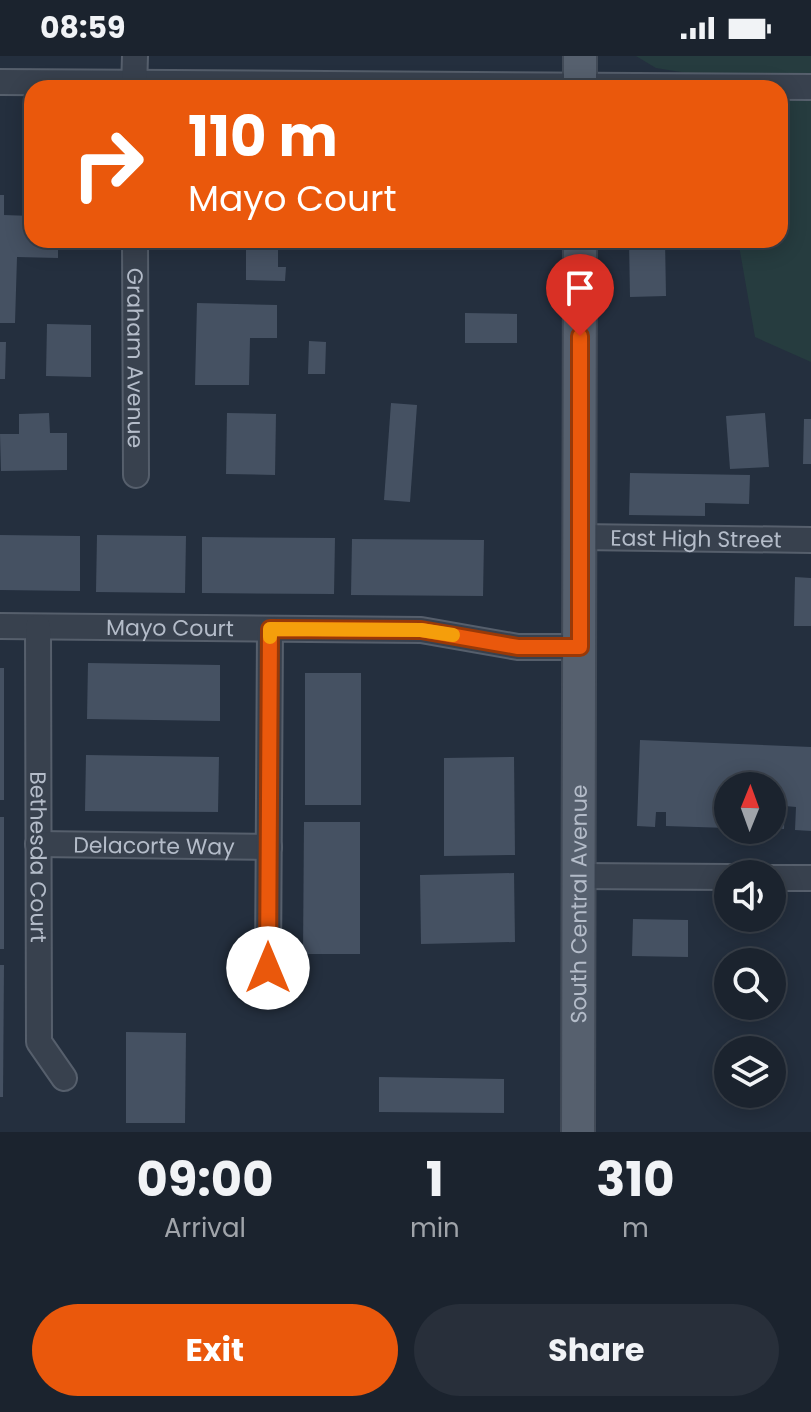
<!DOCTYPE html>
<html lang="en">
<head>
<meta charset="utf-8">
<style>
  :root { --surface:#1b232e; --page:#282f3a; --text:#f1f3f6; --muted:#a0a4aa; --line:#39404a; --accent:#ea580c }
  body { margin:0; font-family:Poppins,sans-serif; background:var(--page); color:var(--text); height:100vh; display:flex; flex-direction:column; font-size:30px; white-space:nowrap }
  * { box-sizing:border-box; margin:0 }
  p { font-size:26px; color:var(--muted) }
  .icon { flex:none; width:44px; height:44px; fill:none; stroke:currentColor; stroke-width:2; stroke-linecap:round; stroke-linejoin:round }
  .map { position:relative; height:1076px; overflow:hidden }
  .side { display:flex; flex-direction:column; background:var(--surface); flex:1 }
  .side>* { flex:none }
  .guide { position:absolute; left:24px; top:24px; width:764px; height:168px; border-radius:24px; box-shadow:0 4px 20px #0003,0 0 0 2px var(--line); background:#ea580c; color:#fff; overflow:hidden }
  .needle { width:52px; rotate:1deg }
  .buttons { position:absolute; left:714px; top:716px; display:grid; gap:16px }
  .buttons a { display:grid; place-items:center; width:72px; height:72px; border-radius:50%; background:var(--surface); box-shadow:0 4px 20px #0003,0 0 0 2px var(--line); font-size:40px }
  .pin { position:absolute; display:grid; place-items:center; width:68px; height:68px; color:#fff; margin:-82px -34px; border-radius:50% 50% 50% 0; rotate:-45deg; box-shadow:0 0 8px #0007 }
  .pin .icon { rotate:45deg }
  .me { position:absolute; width:88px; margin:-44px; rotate:0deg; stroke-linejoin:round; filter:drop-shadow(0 0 6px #0008) }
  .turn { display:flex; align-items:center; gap:28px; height:168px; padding:0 32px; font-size:36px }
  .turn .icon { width:104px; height:104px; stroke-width:2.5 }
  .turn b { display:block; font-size:56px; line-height:68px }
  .eta { display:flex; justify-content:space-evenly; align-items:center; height:136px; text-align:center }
  .eta b { font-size:48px; font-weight:700; line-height:56px }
  .button { display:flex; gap:16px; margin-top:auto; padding:16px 32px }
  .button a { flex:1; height:92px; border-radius:48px; background:var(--accent); color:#fff; font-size:32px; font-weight:700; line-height:92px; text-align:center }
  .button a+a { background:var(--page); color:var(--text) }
  .status { display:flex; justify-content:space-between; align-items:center; height:56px; padding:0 40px; background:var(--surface); direction:ltr }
  .status svg { height:22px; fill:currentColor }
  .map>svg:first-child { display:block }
  .green { fill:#263c3f }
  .building { fill:#455162 }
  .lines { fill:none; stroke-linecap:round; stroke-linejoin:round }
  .minor-casing { stroke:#565f6c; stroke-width:28 }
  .major-casing { stroke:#414a57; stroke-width:36 }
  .minor { stroke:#38414e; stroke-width:24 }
  .major { stroke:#56606e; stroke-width:32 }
  .route-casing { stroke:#983908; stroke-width:20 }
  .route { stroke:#ea580c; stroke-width:14 }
  .slow { stroke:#f59e0b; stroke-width:14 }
  .labels { text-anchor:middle; stroke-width:6; stroke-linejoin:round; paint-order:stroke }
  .street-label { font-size:22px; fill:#b4bcc9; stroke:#1d2633 }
</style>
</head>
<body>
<div class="status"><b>08:59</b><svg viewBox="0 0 49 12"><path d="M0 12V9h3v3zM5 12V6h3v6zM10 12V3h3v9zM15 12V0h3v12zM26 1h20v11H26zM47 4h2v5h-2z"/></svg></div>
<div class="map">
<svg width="811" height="1076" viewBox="0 0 811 1076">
  <rect width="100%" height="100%" fill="#242f3e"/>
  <path class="green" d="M636,0h175v306l-56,-25 -17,-97h42v-152l-124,-20z"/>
  <g class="building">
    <path d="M0,139h4v20l28,1v24h26v18l-41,-1 -2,66h-15z"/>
    <path d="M629,184h36l1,56 -36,1z"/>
    <path d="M246,192h32v19h8l-1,14 -39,-1z"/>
    <path d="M197,247l80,2v33h-27l-1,47h-54z"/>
    <path d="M465,257l52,1v29h-52z"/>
    <path d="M47,268l44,1v52l-45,-1z"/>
    <path d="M309,285l17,1 -1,32h-17z"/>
    <path d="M0,286h6l-1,37h-5z"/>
    <path d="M391,347l26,2 -7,97 -26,-2z"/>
    <path d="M49,357l1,20h17v37l-66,1 -1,-37h19v-20z"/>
    <path d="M227,357l49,1 -1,61 -49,-1z"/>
    <path d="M765,357l4,54 -39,2 -4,-53z"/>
    <path d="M804,363h7v45h-8z"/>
    <path d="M630,417l120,2 -1,29 -44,-1v13l-76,-1z"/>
    <path d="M0,479l80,1v55l-80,-1z"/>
    <path d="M97,479l89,1 -1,57 -89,-1z"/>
    <path d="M202,481l133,1 -1,56 -132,-1z"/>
    <path d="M352,483l132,1 -1,56 -132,-1z"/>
    <path d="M795,521l16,1v48h-17z"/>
    <path d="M88,607l132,2v56l-133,-2z"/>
    <rect x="0" y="612" width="4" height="132"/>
    <rect x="305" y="617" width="56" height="132"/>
    <path d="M640,684l171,7v84l-16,-1 1,-23 -11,-1 -1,23 -12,-1v-42h-44v42l-62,-2v-14h-10l-1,15 -18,-1z"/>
    <path d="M86,699l133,2 -1,55 -133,-1z"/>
    <path d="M514,701l1,98 -71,1v-98z"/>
    <rect x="0" y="761" width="4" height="132"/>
    <path d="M304,766h56v132h-57z"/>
    <path d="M514,817l1,69 -94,2 -1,-69z"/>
    <path d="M633,863l55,1v37l-56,-1z"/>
    <path d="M0,909h4l-1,132h-3z"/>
    <path d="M126,976l60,1 -1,90h-59z"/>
    <path d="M379,1021l125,2v34l-125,-1z"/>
  </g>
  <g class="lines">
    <defs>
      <g id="minor">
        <path d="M0,26l811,5"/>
        <path d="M134,32l1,-32"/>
        <path id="s1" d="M135,184l1,235"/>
        <path id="s2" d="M580,481l231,3"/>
        <path id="s3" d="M0,570l421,4 97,17h62"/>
        <path id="s4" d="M38,571l1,415 25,36"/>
        <path id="s5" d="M38,788l231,3"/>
        <path d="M578,820l150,1"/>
        <path d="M772,822h39"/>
        <path d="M268,912l2,-339"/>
      </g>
      <g id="major">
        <path d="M580,0v32"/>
        <path id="s6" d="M578,1076l2,-892"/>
      </g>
    </defs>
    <use href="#minor" class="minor-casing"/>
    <use href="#major" class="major-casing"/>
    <use href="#minor" class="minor"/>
    <use href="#major" class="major"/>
  </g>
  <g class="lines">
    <defs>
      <path id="route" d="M268,912l2,-339 151,1 97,17h62v-311"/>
    </defs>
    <use href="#route" class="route-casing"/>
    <use href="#route" class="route"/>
    <path class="slow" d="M270,581v-8l151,1 32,5"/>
  </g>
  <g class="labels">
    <g class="street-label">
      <text dy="8" stroke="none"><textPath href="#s1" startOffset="118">Graham Avenue</textPath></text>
      <text dy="8" stroke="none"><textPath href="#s2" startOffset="116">East High Street</textPath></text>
      <text dy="8" stroke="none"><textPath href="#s3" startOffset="170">Mayo Court</textPath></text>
      <text dy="8" stroke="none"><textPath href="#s5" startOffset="116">Delacorte Way</textPath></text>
      <text dy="8" stroke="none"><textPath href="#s4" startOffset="230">Bethesda Court</textPath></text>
      <text dy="8" stroke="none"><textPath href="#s6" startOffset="228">South Central Avenue</textPath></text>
    </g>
  </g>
</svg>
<div class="buttons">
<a><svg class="needle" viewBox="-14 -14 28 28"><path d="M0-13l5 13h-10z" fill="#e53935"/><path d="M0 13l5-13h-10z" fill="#a0a4aa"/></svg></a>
<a><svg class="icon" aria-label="sound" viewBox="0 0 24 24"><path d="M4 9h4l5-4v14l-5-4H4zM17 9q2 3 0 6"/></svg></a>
<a><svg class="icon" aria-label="search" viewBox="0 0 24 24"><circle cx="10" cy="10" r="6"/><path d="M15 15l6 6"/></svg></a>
<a><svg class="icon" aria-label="layers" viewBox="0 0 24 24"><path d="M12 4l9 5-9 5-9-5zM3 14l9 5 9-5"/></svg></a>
</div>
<div class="pin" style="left:580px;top:280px;background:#d93025"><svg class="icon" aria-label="arrive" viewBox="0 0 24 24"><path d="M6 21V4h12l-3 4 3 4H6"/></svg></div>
<svg class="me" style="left:268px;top:912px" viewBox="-20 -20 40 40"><circle r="19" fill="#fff"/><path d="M0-13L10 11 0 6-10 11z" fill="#ea580c"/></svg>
<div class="guide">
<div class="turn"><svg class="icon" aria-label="right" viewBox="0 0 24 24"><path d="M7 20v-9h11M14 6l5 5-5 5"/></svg><div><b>110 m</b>Mayo Court</div></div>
</div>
</div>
<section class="side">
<div class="eta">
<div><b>09:00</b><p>Arrival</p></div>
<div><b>1</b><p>min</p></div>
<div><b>310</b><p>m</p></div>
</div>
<div class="button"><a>Exit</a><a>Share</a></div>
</section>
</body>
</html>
